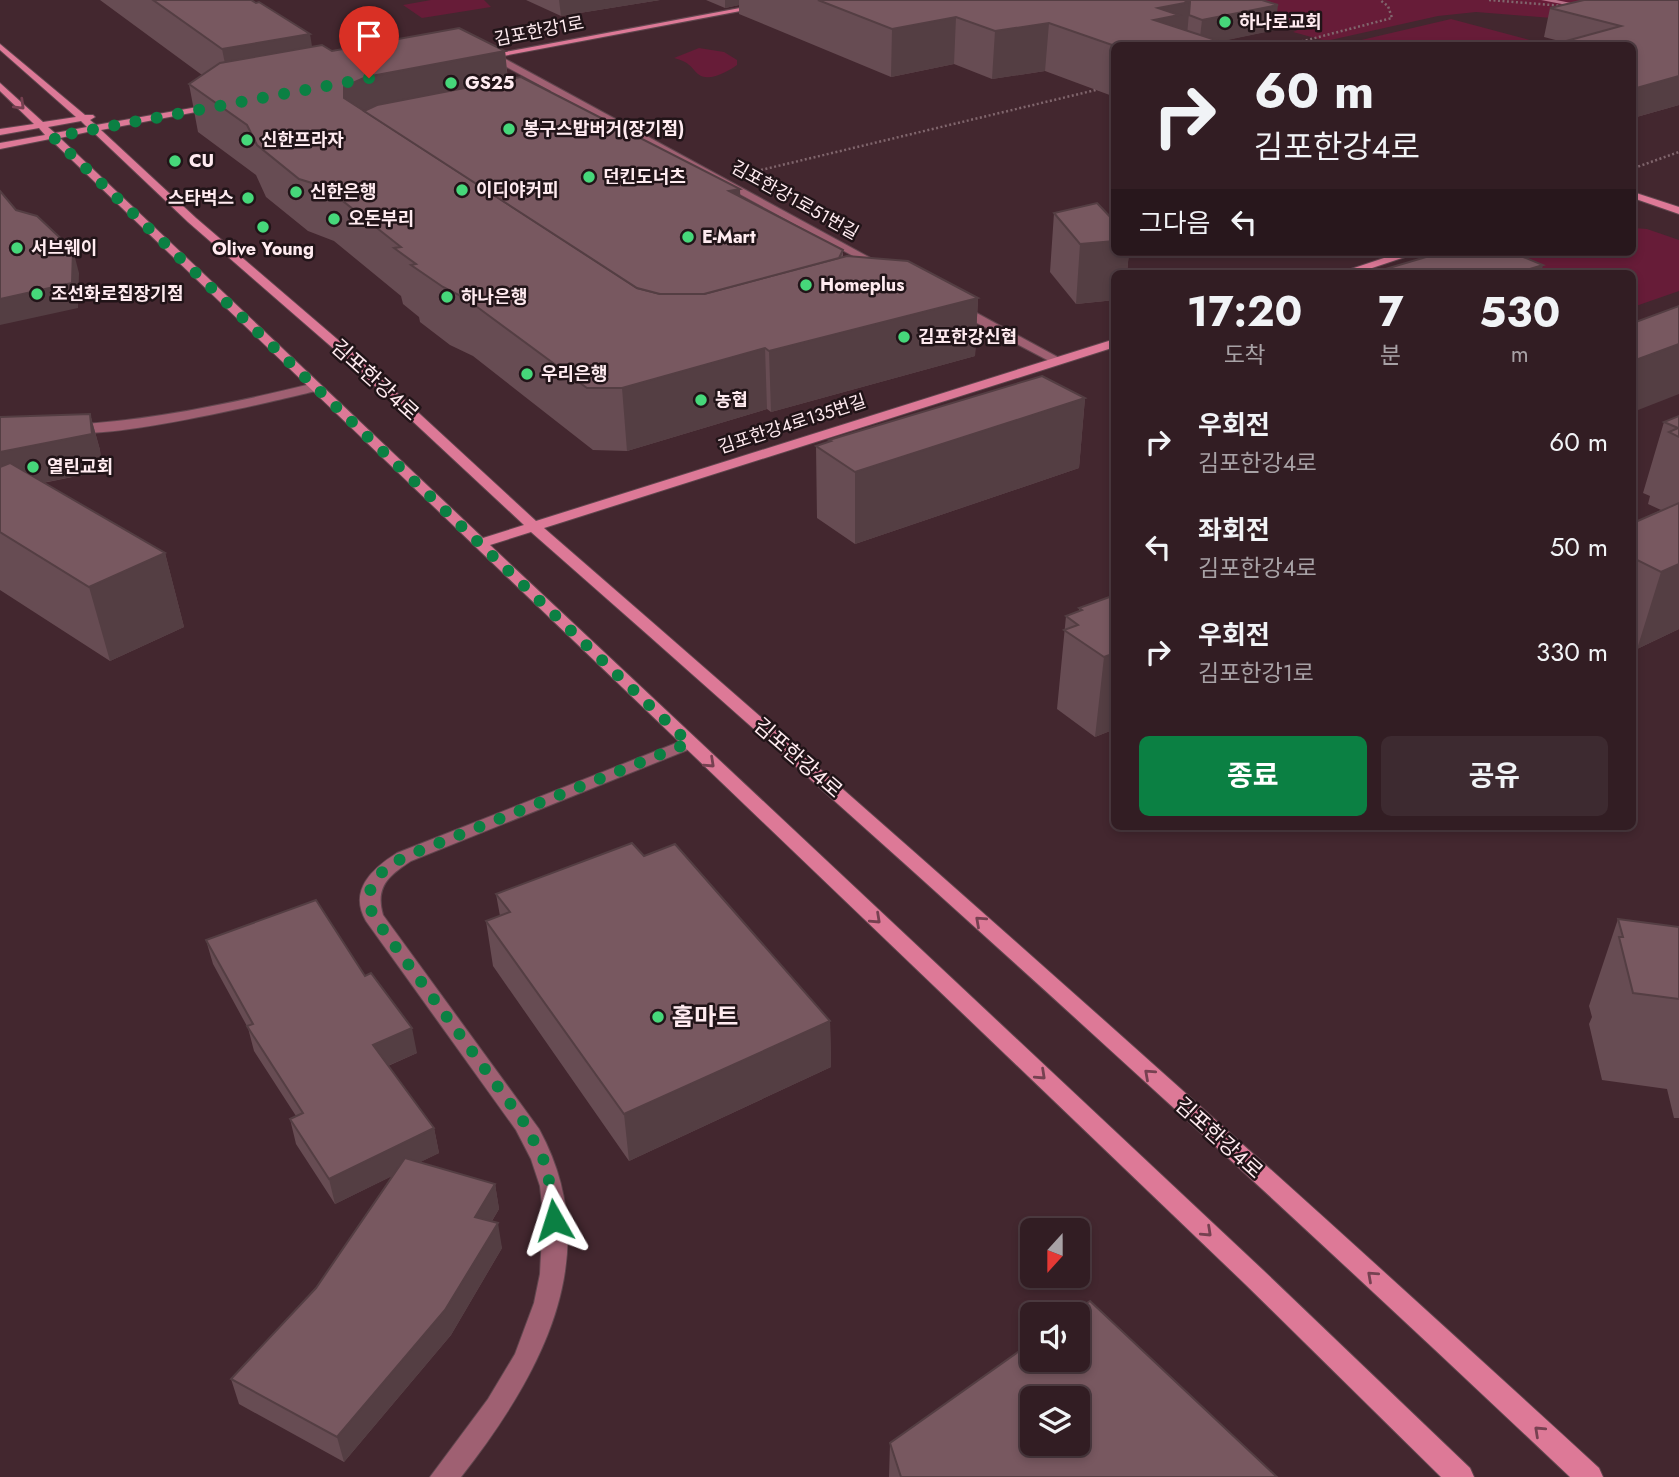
<!DOCTYPE html>
<html lang="ko">
<head>
<meta charset="utf-8">
<style>
  :root { --surface:#321d23; --page:#3d2a30; --text:#f1f3f6; --muted:#a8a2a6; --line:#4d3b41; --accent:#0b8043 }
  body { margin:0; font-family:Jost,"Noto Sans KR",sans-serif; background:var(--page); color:var(--text); height:100vh; display:flex; flex-direction:column; font-size:26px; white-space:nowrap }
  * { box-sizing:border-box; margin:0 }
  p { font-size:23px; color:var(--muted) }
  .icon { flex:none; width:38px; height:38px; fill:none; stroke:currentColor; stroke-width:2; stroke-linecap:round; stroke-linejoin:round }
  .map { position:relative; flex:1; overflow:hidden }
  .panel { position:absolute; left:1111px; top:270px; width:525px; height:560px; display:flex; flex-direction:column; background:var(--surface); border-radius:10px; box-shadow:0 4px 10px #0003,0 0 0 2px var(--line) }
  .panel>* { flex:none }
  .guide { position:absolute; left:1111px; top:42px; width:525px; height:214px; border-radius:10px; box-shadow:0 4px 10px #0003,0 0 0 2px var(--line); background:#321d23; color:var(--text); overflow:hidden }
  .needle { width:46px; rotate:201deg }
  .controls { position:absolute; left:1020px; top:1218px; display:grid; gap:14px }
  .controls a { display:grid; place-items:center; width:70px; height:70px; border-radius:10px; background:var(--surface); box-shadow:0 4px 10px #0003,0 0 0 2px var(--line); font-size:35px }
  .pin { position:absolute; display:grid; place-items:center; width:60px; height:60px; color:#fff; margin:-72px -30px; border-radius:50% 50% 50% 0; rotate:-45deg; box-shadow:0 0 7px #0007 }
  .pin .icon { rotate:45deg }
  .me { position:absolute; width:77px; margin:-38px; rotate:354deg; stroke-linejoin:round; filter:drop-shadow(0 0 5px #0008) }
  .turn { display:flex; align-items:center; gap:24px; height:147px; padding:0 28px; font-size:32px }
  .turn .icon { width:91px; height:91px; stroke-width:2.5 }
  .turn b { display:block; font-size:49px; line-height:60px }
  .then { display:flex; align-items:center; height:66px; padding:0 28px; background:#0003; gap:14px; font-size:26px }
  .eta { display:flex; justify-content:space-evenly; align-items:center; height:119px; text-align:center }
  .eta b { font-size:42px; font-weight:700; line-height:49px }
  .cta { display:flex; gap:14px; margin-top:auto; padding:14px 28px }
  .cta a { flex:1; height:80px; border-radius:10px; background:var(--accent); color:#fff; font-size:28px; font-weight:700; line-height:80px; text-align:center }
  .cta a+a { background:var(--page); color:var(--text) }
  ul { padding:0; list-style:none }
  li { display:flex; align-items:center; gap:21px; height:105px; padding:0 28px }
  li div { flex:1 }
  li b { display:block; font-size:26px }
  li em { font-style:normal }
  .map>svg:first-child { display:block }
  .green { fill:#671c38 }
  .lines { fill:none; stroke-linecap:round; stroke-linejoin:round }
  .stream { fill:#b87189; fill-rule:evenodd }
  .street-casing { stroke:#61464e; stroke-width:2 }
  .secondary-casing { stroke:#61464e; stroke-width:2 }
  .path { stroke:#80666d; stroke-width:2.5; stroke-dasharray:2 2.5; stroke-linecap:butt }
  .street { fill:#9f6072; fill-rule:evenodd }
  .secondary { fill:#dd7997; fill-rule:evenodd }
  .wall { fill:#674c53 }
  .shaded-wall { fill:#543e43 }
  .building { fill:#785860; stroke:#543e43; stroke-width:2; fill-rule:evenodd }
  .oneway { stroke:#764151 }
  .route { stroke:#0b8043; stroke-width:12; stroke-dasharray:0 21.6 }
  .poi-dot { fill:#46d77a; stroke:#211418; stroke-width:2.5 }
  .labels { text-anchor:middle; stroke-width:5; stroke-linejoin:round; paint-order:stroke }
  .far-poi-label { font-size:18px; font-weight:bold; fill:#ffebf0; stroke:#211418; text-anchor:start }
  .far-street-label { font-size:18px; fill:#ffebf0; stroke:#211418 }
  .street-label { font-size:21px; fill:#ffebf0; stroke:#211418 }
  .near-poi-label { font-size:24px; font-weight:bold; fill:#ffebf0; stroke:#211418; text-anchor:start }
</style>
</head>
<body>
<div class="map">
<svg width="1679" height="1477" viewBox="0 0 1679 1477">
  <rect width="100%" height="100%" fill="#43272f"/>
  <g class="green">
    <path d="M431,0h53l7,7 -69,11 -19,-13z"/>
    <path d="M1111,0h522l-69,19 -88,-7 -38,4 -112,25 -33,-9 9,-4 -2,-5 -55,-16z"/>
    <path d="M1451,19l97,26h-208z"/>
    <path d="M699,48l25,4 13,8v5c-8,6 -29,18 -39,9 -9,-9 -9,-12 -24,-16z"/>
    <path d="M1633,228l14,1 32,11v51l-46,16v-34h-99l-39,-15 20,-6h118z"/>
  </g>
  <g class="lines">
    <path class="stream" d="M1541,0h15l35,7 -3,2z"/>
    <defs>
      <g id="street">
        <path d="M481,49h6l400,218 -10,2 -319,-174 -31,6v-4l24,-6 -70,-38z"/>
        <path d="M954,305h8l101,55 -2,3h-8l-99,-52z"/>
        <path d="M315,383l5,1v6c-37,9 -235,57 -257,39l7,-4c83,-5 164,-22 245,-42z"/>
        <path d="M689,738l6,1 3,4 -3,4 -284,114c-23,15 -36,26 -28,54l156,214c69,126 1,247 -78,348h-31l58,-78 27,-45 19,-51 6,-29 3,-59 -3,-29 -9,-27 -15,-29 -150,-209c-18,-31 7,-53 31,-68z"/>
      </g>
      <g id="secondary">
        <path d="M782,0h17l-317,60 -4,-3z"/>
        <path d="M0,44l85,71h8l2,2 -5,3 6,5 124,-22v4l-3,1 -116,22 95,88 162,139 178,164 579,-182v8l-571,181c356,309 708,621 1055,940l4,9h-33c-340,-322 -687,-636 -1039,-945l-41,13 773,725 207,198 4,9h-33l-196,-193 -1195,-1145 -50,10v-6l45,-8 -6,-7 -39,7v-6l34,-5 -34,-33v-8l43,39 33,-5 -76,-67zM81,121l6,6 -32,6 -7,-6zM92,131l96,91 162,141 174,162 -41,13 -423,-400z"/>
        <path d="M1633,192l46,15v7l-46,-16z"/>
        <path d="M1402,252h18l-63,21h-18z"/>
      </g>
    </defs>
    <use href="#street" class="street-casing"/>
    <use href="#secondary" class="secondary-casing"/>
    <g class="path">
      <path d="M1489,0l75,6"/>
      <path d="M1284,46l108,-28 -4,-12 -8,-6"/>
      <path d="M1634,168l45,-16"/>
      <path d="M761,170l339,-81"/>
    </g>
    <use href="#street" class="street"/>
    <use href="#secondary" class="secondary"/>
  </g>
  <g class="wall">
    <path d="M100,0h151l61,47 20,4h173l3,29 232,109v8l103,53v7l135,41 -3,58 -204,56 -4,-3 -140,42 -34,-1 -120,-94 -23,-11 -30,-23 -1,-5 -16,-13 -2,-8 -67,-55 -26,-10 -42,-34 -10,-22 -58,-43 -9,-48 13,-9z"/>
    <path d="M526,0h134l-99,16z"/>
    <path d="M706,0h556l13,30 -54,11 -106,5v51l-70,-26 -53,8 -38,-15 -63,13 -152,-63v-9l-14,3z"/>
    <path d="M1679,0v105l-46,13v-72l-70,-4 -19,-5 6,-29z"/>
    <path d="M1054,213l61,39h14l-2,21h-12v27l-39,4 -26,-32z"/>
    <path d="M1085,398l-6,70 -224,76 -38,-26 -1,-72 13,-4v-2z"/>
    <path d="M90,414l10,36 2,21 -59,12 122,70 19,74 -74,34 -110,-71v-173z"/>
    <path d="M1679,416v213l-42,20 -4,-2v-124l28,-13 -13,-6 2,-8 -7,-3 21,-71z"/>
    <path d="M1115,595v134l-20,8 -38,-28 9,-93 13,-5v-3z"/>
    <path d="M644,856l186,165 1,46 -202,94 -136,-195 -7,-45 14,-5 -4,-22z"/>
    <path d="M1618,919l61,8v191h-5l-7,-29 -65,-9 -13,-56 3,-7 -3,-11z"/>
    <path d="M206,940l159,36 52,77 -29,13 46,62 5,25 -19,9 75,22 4,25 -7,12 10,27 -51,87 -107,127 -105,-58 -8,-25 85,-91 76,-112 -57,28 -39,-60 -6,-25 6,-3 -42,-65 -6,-23 -35,-64z"/>
    <path d="M890,1443l387,34h-388z"/>
  </g>
  <g class="shaded-wall">
    <path d="M559,0h101l-99,16z"/>
    <path d="M725,0h14v5l-14,3z"/>
    <path d="M1190,2l-4,44h-34l6,-38z"/>
    <path d="M1278,5l-3,25 -76,16 3,-26z"/>
    <path d="M956,17l-2,47 -63,13 1,-48z"/>
    <path d="M1049,23l-4,48 -53,8 3,-48z"/>
    <path d="M310,34l8,48 -86,16 -10,-49z"/>
    <path d="M505,51l4,46 -157,38 -8,-37v-11l22,-10z"/>
    <path d="M1679,76v29l-46,13v-29z"/>
    <path d="M740,189l1,31 -12,-29z"/>
    <path d="M1115,241v11h14l-2,21h-12v27l-39,4 4,-60z"/>
    <path d="M73,250l6,23 -1,35 -78,17v-26z"/>
    <path d="M1543,265l-2,8h-24z"/>
    <path d="M978,298l-3,58 -204,56 -2,-61z"/>
    <path d="M1679,344v50l-46,18v-51z"/>
    <path d="M765,348l2,61 -140,42 -5,-63z"/>
    <path d="M1085,398l-6,70 -224,76v-72z"/>
    <path d="M90,414l10,36 2,21 -102,20v-39z"/>
    <path d="M165,553l19,74 -74,34 -21,-74z"/>
    <path d="M1679,564v65l-42,20 24,-77z"/>
    <path d="M1115,653v76l-20,8 9,-80z"/>
    <path d="M830,1021l1,46 -202,94 -5,-47z"/>
    <path d="M412,1028l5,25 -39,17 -5,-25z"/>
    <path d="M434,1128l5,25 -104,51 -6,-25z"/>
    <path d="M495,1184l4,25 -20,33 -4,-25z"/>
    <path d="M498,1223l4,25 -51,87 -107,127 -7,-25z"/>
  </g>
  <g class="building">
    <path d="M153,0h98l5,3 3,-1 51,32 -88,15z"/>
    <path d="M818,0h366l6,2 -32,6 21,7 -25,5 80,26h-119l-66,-23 -54,8 -39,-14 -64,12z"/>
    <path d="M1184,0h78l16,5 -76,15 -13,-5 1,-13z"/>
    <path d="M1584,0h95v76l-46,13v-43h-85l73,-20 -71,-18z"/>
    <path d="M459,28l46,23 -139,26 -22,10v11l293,190 23,6h44l143,-38 61,5 70,37 -209,53 -4,-3 -143,40h-35l-122,-90 -22,-11 -32,-22 5,-1 -22,-16 7,-1 -76,-60 -26,-8 -42,-34 -10,-20 -58,-41 31,-21 102,-18 10,6z"/>
    <path d="M521,77l219,112 -11,2 114,59 -4,8 -135,36h-44l-23,-6 -273,-177 13,-6z"/>
    <path d="M0,191l16,19 21,6 36,34 -1,33 -72,16z"/>
    <path d="M1097,203l18,19v19l-35,3 -26,-31z"/>
    <path d="M1443,252h68l32,13 -26,8h-145z"/>
    <path d="M1679,306v38l-46,17v-38z"/>
    <path d="M1042,376l43,22 -230,74 -39,-26 15,-5 -2,-1z"/>
    <path d="M90,414l2,20 -92,18v-35z"/>
    <path d="M1679,416v21l-10,-5 9,-4 -14,-6z"/>
    <path d="M10,463l155,90 -76,34 -89,-55v-65z"/>
    <path d="M1679,503v61l-18,8 -28,-14v-35z"/>
    <path d="M1115,595v58l-11,4 -40,-27 14,-5 -12,-9 16,-6 -3,-2z"/>
    <path d="M632,843l12,13 31,-12 155,177 -206,93 -138,-193 24,-9 -14,-18z"/>
    <path d="M316,900l49,76 6,-3 41,55 -39,17 61,83 -105,51 -39,-60 13,-6 -56,-87 6,-2 -47,-84z"/>
    <path d="M1618,919l61,8v72l-46,-6 -14,-56h4z"/>
    <path d="M405,1158l90,26 -20,33 23,6 -53,87 -108,127 -106,-58 85,-91z"/>
    <path d="M1090,1301l187,176h-376l-11,-34 142,-101v18h46v-46h-7zM1032,1398h46v46h-46z"/>
  </g>
  <defs><path id="oneway-chevron" d="M-2-3.5L2.5 0L-2 3.5" fill="none" stroke-width="1.6" stroke-linecap="round" stroke-linejoin="round" transform="scale(1.75)"/></defs>
  <g class="oneway">
    <use href="#oneway-chevron" transform="translate(20 105) rotate(44)"/>
    <use href="#oneway-chevron" transform="translate(710 763) rotate(43)"/>
    <use href="#oneway-chevron" transform="translate(876 919) rotate(43)"/>
    <use href="#oneway-chevron" transform="translate(980 921) rotate(-138)"/>
    <use href="#oneway-chevron" transform="translate(1149 1074) rotate(-138)"/>
    <use href="#oneway-chevron" transform="translate(1041 1075) rotate(43)"/>
    <use href="#oneway-chevron" transform="translate(1207 1232) rotate(43)"/>
    <use href="#oneway-chevron" transform="translate(1372 1276) rotate(-138)"/>
    <use href="#oneway-chevron" transform="translate(1539 1431) rotate(-137)"/>
  </g>
  <g class="lines">
    <path class="route" d="M369,78l-316,59 636,606 -285,114c-26,16 -42,27 -31,59l150,205 20,37 10,38 1,24"/>
  </g>
  <g class="poi-dot">
    <circle cx="1225" cy="22" r="7"/>
    <circle cx="451" cy="83" r="7"/>
    <circle cx="509" cy="129" r="7"/>
    <circle cx="247" cy="140" r="7"/>
    <circle cx="175" cy="161" r="7"/>
    <circle cx="589" cy="177" r="7"/>
    <circle cx="462" cy="190" r="7"/>
    <circle cx="296" cy="192" r="7"/>
    <circle cx="248" cy="198" r="7"/>
    <circle cx="334" cy="219" r="7"/>
    <circle cx="263" cy="227" r="7"/>
    <circle cx="688" cy="237" r="7"/>
    <circle cx="17" cy="248" r="7"/>
    <circle cx="806" cy="285" r="7"/>
    <circle cx="37" cy="294" r="7"/>
    <circle cx="447" cy="297" r="7"/>
    <circle cx="904" cy="337" r="7"/>
    <circle cx="527" cy="374" r="7"/>
    <circle cx="701" cy="400" r="7"/>
    <circle cx="33" cy="467" r="7"/>
    <circle cx="658" cy="1017" r="7"/>
  </g>
  <g class="labels">
    <g class="far-poi-label">
      <text x="1239" y="28">하나로교회</text>
      <text x="465" y="89">GS25</text>
      <text x="523" y="135">봉구스밥버거(장기점)</text>
      <text x="261" y="146">신한프라자</text>
      <text x="189" y="167">CU</text>
      <text x="603" y="183">던킨도너츠</text>
      <text x="476" y="196">이디야커피</text>
      <text x="310" y="198">신한은행</text>
      <text x="234" y="204" text-anchor="end">스타벅스</text>
      <text x="348" y="225">오돈부리</text>
      <text x="702" y="243">E-Mart</text>
      <text x="31" y="254">서브웨이</text>
      <text x="263" y="255" text-anchor="middle">Olive Young</text>
      <text x="820" y="291">Homeplus</text>
      <text x="51" y="300">조선화로집장기점</text>
      <text x="461" y="303">하나은행</text>
      <text x="918" y="343">김포한강신협</text>
      <text x="541" y="380">우리은행</text>
      <text x="715" y="406">농협</text>
      <text x="47" y="473">열린교회</text>
    </g>
    <g class="far-street-label">
      <text transform="translate(539 31) rotate(-11)" y="6">김포한강1로</text>
      <text transform="translate(795 200) rotate(29)" y="6">김포한강1로51번길</text>
      <text transform="translate(792 424) rotate(-18)" y="6">김포한강4로135번길</text>
    </g>
    <g class="street-label">
      <text transform="translate(375 380) rotate(42)" y="7">김포한강4로</text>
      <text transform="translate(798 758) rotate(41)" y="7">김포한강4로</text>
      <text transform="translate(1219 1138) rotate(42)" y="7">김포한강4로</text>
    </g>
    <g class="near-poi-label">
      <text x="672" y="1025">홈마트</text>
    </g>
  </g>
</svg>
<div class="controls">
<a><svg class="needle" viewBox="-14 -14 28 28"><path d="M0-13l5 13h-10z" fill="#e53935"/><path d="M0 13l5-13h-10z" fill="#a8a2a6"/></svg></a>
<a><svg class="icon" aria-label="sound" viewBox="0 0 24 24"><path d="M4 9h4l5-4v14l-5-4H4zM17 9q2 3 0 6"/></svg></a>
<a><svg class="icon" aria-label="layers" viewBox="0 0 24 24"><path d="M12 4l9 5-9 5-9-5zM3 14l9 5 9-5"/></svg></a>
</div>
<div class="pin" style="left:369px;top:78px;background:#d93025"><svg class="icon" aria-label="arrive" viewBox="0 0 24 24"><path d="M6 21V4h12l-3 4 3 4H6"/></svg></div>
<svg class="me" style="left:554px;top:1220px" viewBox="-20 -20 40 40"><path d="M0-17L14 15 0 8-14 15z" fill="#0b8043" stroke="#fff" stroke-width="4"/></svg>
<div class="guide">
<div class="turn"><svg class="icon" aria-label="right" viewBox="0 0 24 24"><path d="M7 20v-9h11M14 6l5 5-5 5"/></svg><div><b>60 m</b>김포한강4로</div></div>
<div class="then">그다음<svg class="icon" aria-label="left" viewBox="0 0 24 24"><path d="M17 20v-9H6M10 6l-5 5 5 5"/></svg></div>
</div>
<section class="panel">
<div class="eta">
<div><b>17:20</b><p>도착</p></div>
<div><b>7</b><p>분</p></div>
<div><b>530</b><p>m</p></div>
</div>
<ul>
<li><svg class="icon" aria-label="right" viewBox="0 0 24 24"><path d="M7 20v-9h11M14 6l5 5-5 5"/></svg><div><b>우회전</b><p>김포한강4로</p></div><em>60 m</em></li>
<li><svg class="icon" aria-label="left" viewBox="0 0 24 24"><path d="M17 20v-9H6M10 6l-5 5 5 5"/></svg><div><b>좌회전</b><p>김포한강4로</p></div><em>50 m</em></li>
<li><svg class="icon" aria-label="right" viewBox="0 0 24 24"><path d="M7 20v-9h11M14 6l5 5-5 5"/></svg><div><b>우회전</b><p>김포한강1로</p></div><em>330 m</em></li>
</ul>
<div class="cta"><a>종료</a><a>공유</a></div>
</section>
</div>
</body>
</html>
